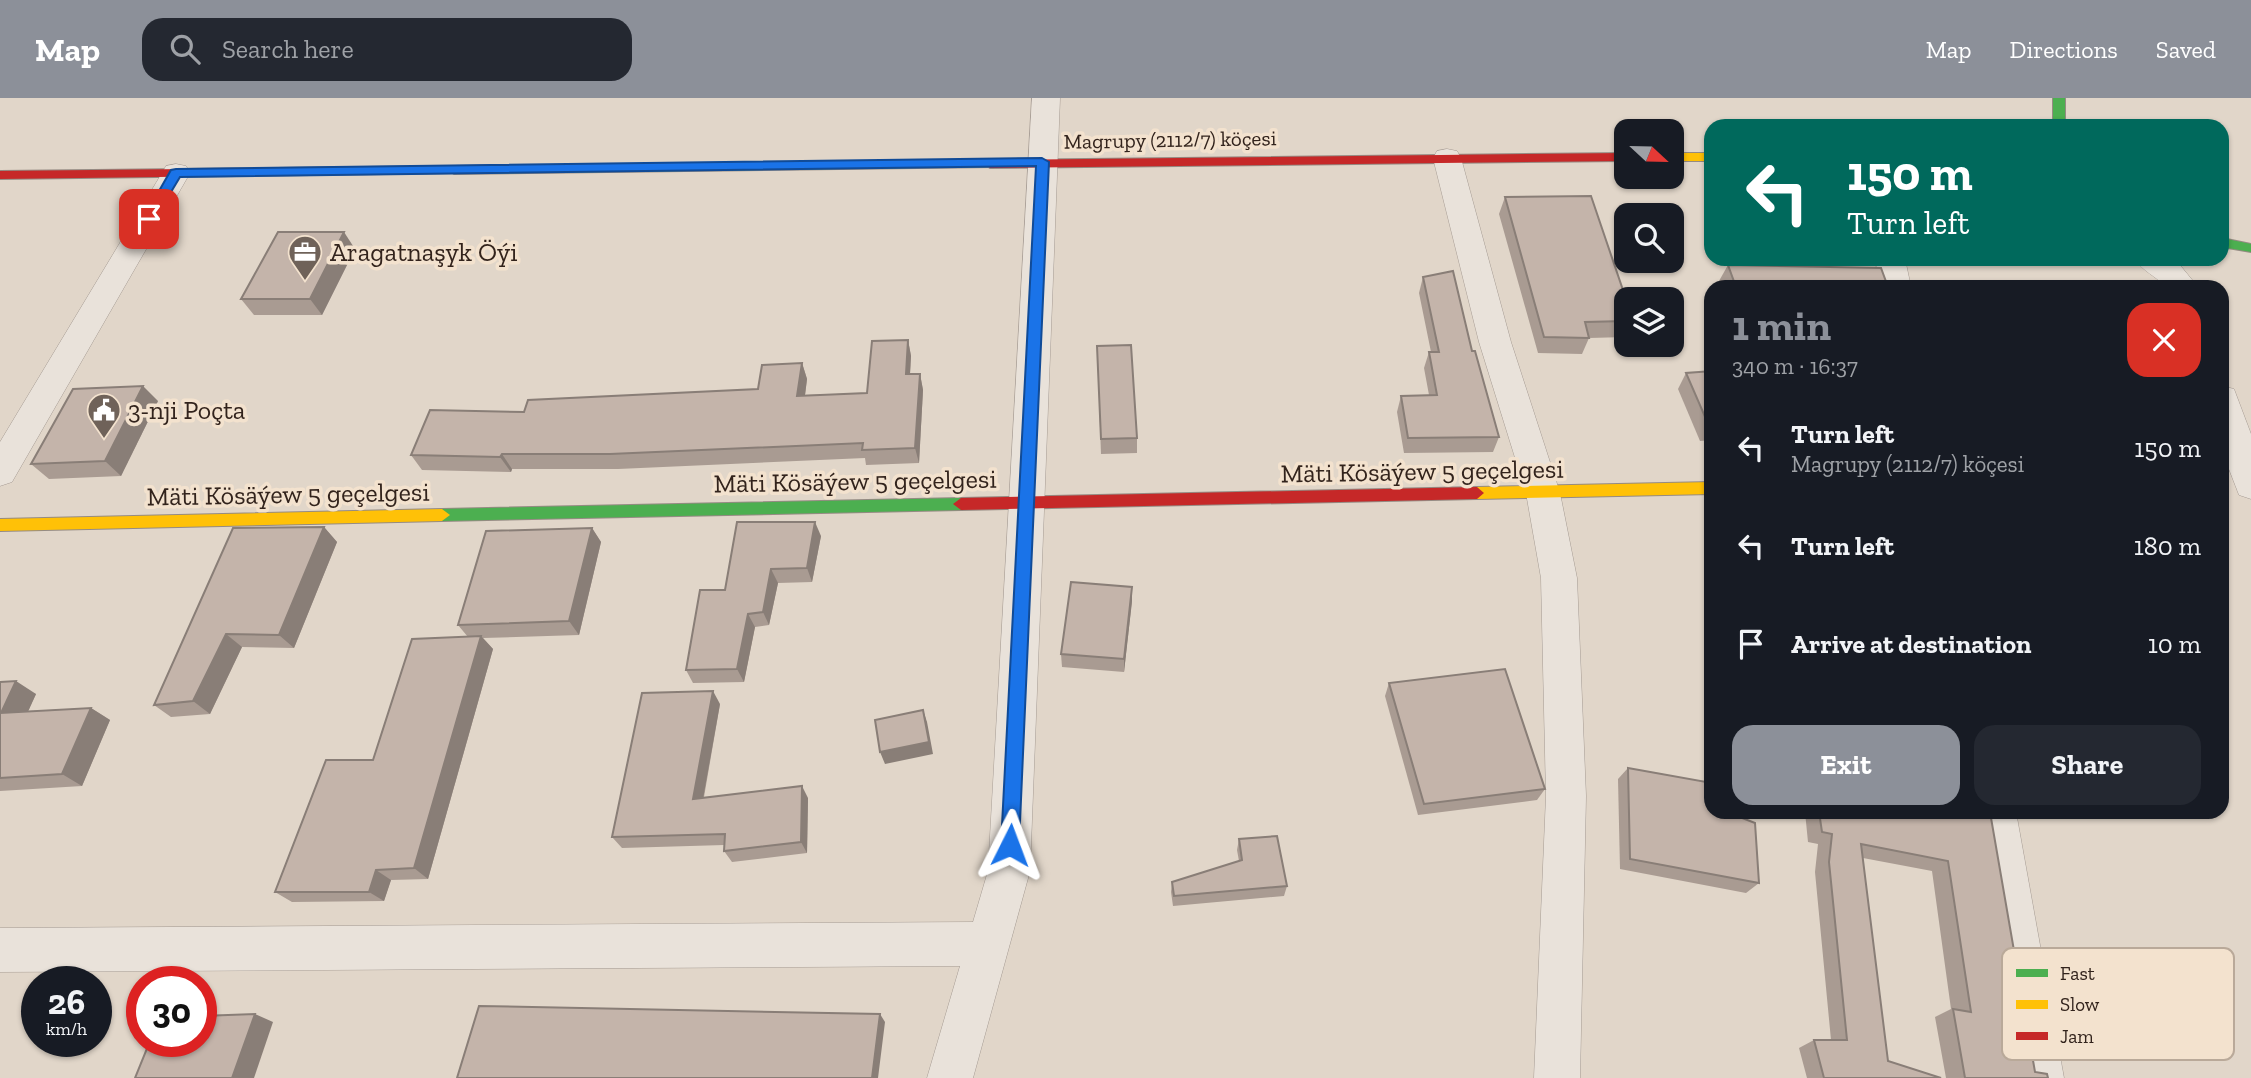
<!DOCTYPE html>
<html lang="en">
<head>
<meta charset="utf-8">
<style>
  :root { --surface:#171b24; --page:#242831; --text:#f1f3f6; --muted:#9ea1a6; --accent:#8c9099 }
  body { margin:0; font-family:"Zilla Slab",serif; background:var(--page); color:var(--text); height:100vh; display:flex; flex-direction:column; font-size:26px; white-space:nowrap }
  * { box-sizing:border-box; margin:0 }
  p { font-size:23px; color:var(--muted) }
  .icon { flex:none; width:38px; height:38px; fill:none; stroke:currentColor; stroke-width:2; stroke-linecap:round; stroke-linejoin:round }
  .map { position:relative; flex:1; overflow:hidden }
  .sheet { position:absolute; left:1704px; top:182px; width:525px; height:539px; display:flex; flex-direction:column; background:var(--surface); border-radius:21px; box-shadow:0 2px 5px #0004 }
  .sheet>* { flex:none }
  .guide { position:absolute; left:1704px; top:21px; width:525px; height:147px; border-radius:21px; box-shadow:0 2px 5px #0004; background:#00695c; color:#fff; overflow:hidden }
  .needle { width:46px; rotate:112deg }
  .tools { position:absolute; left:1614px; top:21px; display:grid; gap:14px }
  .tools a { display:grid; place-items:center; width:70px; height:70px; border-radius:14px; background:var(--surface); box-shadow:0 2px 5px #0004; font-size:35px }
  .speed { position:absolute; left:21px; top:868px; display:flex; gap:14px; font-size:35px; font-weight:700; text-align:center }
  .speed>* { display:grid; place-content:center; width:91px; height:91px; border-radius:50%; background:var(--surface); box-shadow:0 2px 5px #0004; line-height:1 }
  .speed small { font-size:18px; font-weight:400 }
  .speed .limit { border:10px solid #d22; background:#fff; color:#111 }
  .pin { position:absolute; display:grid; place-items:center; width:60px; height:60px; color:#fff; margin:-30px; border-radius:14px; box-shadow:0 4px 10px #0006 }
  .me { position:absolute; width:77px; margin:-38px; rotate:3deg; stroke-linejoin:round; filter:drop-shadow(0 0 5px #0008) }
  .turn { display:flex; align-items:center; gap:24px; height:147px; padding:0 28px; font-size:32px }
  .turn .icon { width:91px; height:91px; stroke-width:2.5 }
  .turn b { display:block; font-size:49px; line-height:60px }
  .round { display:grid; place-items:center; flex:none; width:74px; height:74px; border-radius:21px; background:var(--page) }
  .headline { display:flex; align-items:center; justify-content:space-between; height:119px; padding:0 28px }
  h1 { font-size:42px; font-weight:700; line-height:52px; color:var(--accent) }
  .cta { display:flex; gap:14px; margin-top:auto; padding:14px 28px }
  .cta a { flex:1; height:80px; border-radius:21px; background:var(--accent); color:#fff; font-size:28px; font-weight:700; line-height:80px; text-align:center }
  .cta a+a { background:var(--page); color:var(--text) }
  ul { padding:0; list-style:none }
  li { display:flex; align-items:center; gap:21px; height:98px; padding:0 28px }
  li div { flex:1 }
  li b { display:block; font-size:26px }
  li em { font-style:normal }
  header { display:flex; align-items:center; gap:42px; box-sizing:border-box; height:98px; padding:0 35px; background:var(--accent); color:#fff }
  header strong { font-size:33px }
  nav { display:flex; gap:38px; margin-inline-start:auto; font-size:24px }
  .search { width:490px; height:63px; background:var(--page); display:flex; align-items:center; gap:18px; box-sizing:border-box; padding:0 24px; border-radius:21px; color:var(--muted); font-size:26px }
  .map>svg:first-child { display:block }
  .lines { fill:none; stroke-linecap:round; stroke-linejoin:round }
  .street-casing { stroke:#a59b93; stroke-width:1 }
  .fast-casing { stroke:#958b83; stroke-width:2 }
  .slow-casing { stroke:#958b83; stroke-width:2 }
  .jam-casing { stroke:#958b83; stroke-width:2 }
  .street { fill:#e9e2da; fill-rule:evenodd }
  .fast { fill:#4caf50; fill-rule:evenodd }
  .slow { fill:#ffc107; fill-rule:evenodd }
  .jam { fill:#c62828; fill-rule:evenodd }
  .wall { fill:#a99b92 }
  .shaded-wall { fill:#897e77 }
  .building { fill:#c4b4aa; stroke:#897e77; stroke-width:2 }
  .route { fill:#1a73e8; stroke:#114b97; stroke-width:2 }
  .labels { text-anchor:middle; stroke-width:7; stroke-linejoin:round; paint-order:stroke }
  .far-street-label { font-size:21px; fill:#32231c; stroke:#f3e2ce }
  .poi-label { font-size:26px; fill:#32231c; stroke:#f3e2ce; text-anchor:start }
  .street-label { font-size:26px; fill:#32231c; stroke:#f3e2ce }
  .key { fill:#f3e2ce; stroke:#b9a999; stroke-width:2 }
  .key-label { font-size:19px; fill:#32231c }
</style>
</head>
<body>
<header>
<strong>Map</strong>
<div class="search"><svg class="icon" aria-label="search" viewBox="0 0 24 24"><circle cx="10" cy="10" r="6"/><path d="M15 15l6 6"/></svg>Search here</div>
<nav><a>Map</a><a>Directions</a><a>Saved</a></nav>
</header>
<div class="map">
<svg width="2251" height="980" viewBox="0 0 2251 980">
  <rect width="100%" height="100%" fill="#e1d6c9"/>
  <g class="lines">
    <defs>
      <g id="street">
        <path d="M1032,0h28l-30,773 -57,207h-46l33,-112 -960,6v-44l973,-6 15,-51z"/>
        <path d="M1447,51l10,2 4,7 50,184 49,151 17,85 9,218 -6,282h-46l12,-282 -5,-218 -15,-85 -47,-151 -46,-184 4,-7z"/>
        <path d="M176,66l10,2 4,7 -178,309 -12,4v-44l162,-269 4,-7z"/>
        <path d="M1875,161h30l6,28h-30z"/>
        <path d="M2135,161h40l23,28h-32c-10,-11 -24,-16 -31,-28z"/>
        <path d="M2222,288l12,3 17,45v65l-12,-4 -17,-44z"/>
        <path d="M1974,714h42l48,266h-46z"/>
      </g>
      <g id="fast">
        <rect x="2053" y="0" width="12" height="28"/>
        <path d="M990,62l6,4 -2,3 -540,7 -6,-4 6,-4z"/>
        <path d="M2222,140l29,6v8l-29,-5z"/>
        <path d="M961,400l8,6 -8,6 -519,11 -8,-6 8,-6z"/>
      </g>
      <g id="slow">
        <rect x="1671" y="55" width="41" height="8"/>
        <path d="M1712,384v12l-235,5 -7,-6 7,-6z"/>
        <path d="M442,411l8,6 -8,6 -442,10v-12z"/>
      </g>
      <g id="jam">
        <path d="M1626,55v8l-636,7 -6,-4 6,-4z"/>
        <path d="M454,68l4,1v6l-458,6v-8z"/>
        <path d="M1477,389l7,6 -7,6 -516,11 -8,-6 8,-6z"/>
      </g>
    </defs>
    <use href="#street" class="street-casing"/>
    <use href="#fast" class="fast-casing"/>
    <use href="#slow" class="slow-casing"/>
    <use href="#jam" class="jam-casing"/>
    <use href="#street" class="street"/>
    <use href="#fast" class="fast"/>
    <use href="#slow" class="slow"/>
    <use href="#jam" class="jam"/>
  </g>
  <g class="wall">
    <path d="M1505,99l121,102v38l-37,1 -7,16 -44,-1 -39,-139z"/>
    <path d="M355,151l-33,66h-68l-13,-16z"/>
    <path d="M1728,167l160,22h-166l-3,-6z"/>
    <path d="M1423,179l49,74 27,86 -6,15 -89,1 -7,-41 4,-16 28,-1 -5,-27 5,-16h2l-12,-59z"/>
    <path d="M908,242l3,16 -1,18h10l3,16 -4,73 -53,2 -1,-7 -247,11h-106l-1,3 -89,-2 -11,-15 113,-43 234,-23 44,-26 5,16 -2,16 62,-2z"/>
    <path d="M1097,248l40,92v15l-36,1z"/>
    <path d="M1712,273v69l-12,1 -22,-52 8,-16z"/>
    <path d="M158,303l-37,75 -72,3 -18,-15z"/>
    <path d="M324,429l13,15 -43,106 -52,-1 -32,67 -39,3 -17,-12z"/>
    <path d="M592,430l9,14 -22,93 -96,3 10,11 -65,230 -37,1 -7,21 -92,1 -17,-10 98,-132 95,-123 -10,-12z"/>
    <path d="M821,438l-9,46 -34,1 -9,42 -14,2 -11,55 -51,1 -7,-13 39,-80z"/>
    <path d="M1132,503l-8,71 -62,-5 -1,-13z"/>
    <path d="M0,584l36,12 -8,17 63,-3 19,12 -28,66 -82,5z"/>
    <path d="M1389,585l156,106 -8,11 -119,15 -33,-119z"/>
    <path d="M720,606l-16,93 104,1 -1,55 -75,9 -8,-11v-6l-102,3 -10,-11z"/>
    <path d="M1628,670l84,44 47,71 -13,10 -126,-24 -2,-90z"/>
    <path d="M1805,714h185l45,260 13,6h-102l-11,-61 16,-8 -19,-138 -69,-13 25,203 53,17h-134l-8,-30 15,-8h17l-16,-168 3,-28 -10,-2z"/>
    <path d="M1239,741l48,47 -3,10 -111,10 -2,-14 1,-10 67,-21 -2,-11z"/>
  </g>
  <g class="shaded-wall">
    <path d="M344,134l11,17 -33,66 -12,-16z"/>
    <path d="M908,242l3,16 -2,34 -3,-16z"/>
    <path d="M802,265l5,16 -4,32 -6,-15z"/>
    <path d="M920,276l3,16 -4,73 -4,-15z"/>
    <path d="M143,288l15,15 -37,75 -16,-15z"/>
    <path d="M502,356l10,15 -1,3 -11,-15z"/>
    <path d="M815,424l6,14 -9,46 -5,-14z"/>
    <path d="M324,429l13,15 -43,106 -15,-13z"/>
    <path d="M592,430l9,14 -22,93 -10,-14z"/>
    <path d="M771,471l7,14 -9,42 -6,-13z"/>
    <path d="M1132,489v14l-8,71v-13z"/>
    <path d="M748,516l7,13 -11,55 -7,-13z"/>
    <path d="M226,536l16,13 -32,67 -17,-13z"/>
    <path d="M481,538l12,13 -65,230 -14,-11z"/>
    <path d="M16,583l20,13 -14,31 -21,-12z"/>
    <path d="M713,593l7,13 -19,106 -8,-11z"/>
    <path d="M91,610l19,12 -28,66 -20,-12z"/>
    <path d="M923,612l4,12 6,32 -48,10 -5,-12z"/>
    <path d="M802,688l6,12 -1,55 -6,-11z"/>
    <path d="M376,772l15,10 -7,21 -15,-9z"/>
    <path d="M255,916l18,8 -19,56h-22z"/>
    <path d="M880,916l5,8 -7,56h-6z"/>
  </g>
  <g class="building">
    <path d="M1591,98l35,103v22l-41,1 4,16 -45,-1 -39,-140z"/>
    <path d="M278,134h66l-34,67h-69z"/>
    <path d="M1728,167l153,3 7,19h-152z"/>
    <path d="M1453,173l19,80h3l24,86 -91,1 -7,-42 36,-1 -8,-43h10l-16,-75z"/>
    <path d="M908,242l-2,34h14l-5,74 -53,2 1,-7 -253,11h-108l-2,3 -89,-2 19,-45 94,2 4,-12 230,-11 4,-24 40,-2 -5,33 70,-3 5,-52z"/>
    <path d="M1131,247l6,93 -36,1 -4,-93z"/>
    <path d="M1712,273v55h-3l-23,-53z"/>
    <path d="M143,288l-38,75 -74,3 42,-75z"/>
    <path d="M737,424h78l-8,46 -36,1 -8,43 -15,2 -11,55 -51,1 14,-80h25z"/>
    <path d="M324,429l-45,108 -53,-1 -33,67 -39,4 79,-177z"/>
    <path d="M592,430l-23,93 -111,4 28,-94z"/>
    <path d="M1071,484l61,5 -8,72 -63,-5z"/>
    <path d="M481,538l-67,232 -38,2 -7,22h-94l51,-132h47l39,-121z"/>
    <path d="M1505,571l40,120 -121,15 -35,-121z"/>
    <path d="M16,583l-15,32 90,-5 -29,66 -62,4v-96z"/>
    <path d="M713,593l-20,108 109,-13 -1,56 -77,9 1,-17 -113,3 30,-144z"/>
    <path d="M923,612l6,32 -49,10 -5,-32z"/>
    <path d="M1628,670l84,15v29h15l28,11 4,60 -129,-24z"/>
    <path d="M1819,714h171l45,260 12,2 1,4h-83l-12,-69 18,3 -23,-151 -87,-17 27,217 53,17h-117l-10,-38h33l-18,-178 3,-28 -10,-2z"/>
    <path d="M1277,738l10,50 -113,10 -2,-14 70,-22 -3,-21z"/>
    <path d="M479,908l401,8 -8,64h-415z"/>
    <path d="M255,916l-23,64h-97l15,-37h51v-25z"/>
  </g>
  <path class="route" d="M1042,60l7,4 -30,683 -2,6 -7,2 -6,-2 -3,-6 35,-679 -856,11 -27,45h-9l-1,-3 28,-49 5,-1z"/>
  <defs>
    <symbol id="office-pin" viewBox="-11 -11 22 30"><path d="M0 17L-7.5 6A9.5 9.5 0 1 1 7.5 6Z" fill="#6f6259" stroke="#f3e2ce"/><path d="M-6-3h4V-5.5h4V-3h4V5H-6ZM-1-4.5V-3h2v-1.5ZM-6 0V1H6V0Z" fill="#fff"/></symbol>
    <symbol id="civic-pin" viewBox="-11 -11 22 30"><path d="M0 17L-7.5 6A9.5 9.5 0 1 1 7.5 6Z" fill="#6f6259" stroke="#f3e2ce"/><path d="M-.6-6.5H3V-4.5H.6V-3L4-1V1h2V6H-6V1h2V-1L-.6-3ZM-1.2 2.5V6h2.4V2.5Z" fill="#fff"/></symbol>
  </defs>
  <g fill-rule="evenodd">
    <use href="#office-pin" x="286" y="135" width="38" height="52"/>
    <use href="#civic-pin" x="85" y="293" width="38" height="52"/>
  </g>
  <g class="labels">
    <g class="far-street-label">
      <text transform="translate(1170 42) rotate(-1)" y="7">Magrupy (2112/7) köçesi</text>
    </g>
    <g class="poi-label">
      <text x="330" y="163">Aragatnaşyk Öýi</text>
      <text x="128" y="321">3-nji Poçta</text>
    </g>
    <g class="street-label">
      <text transform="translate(1422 373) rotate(-1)" y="9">Mäti Kösäýew 5 geçelgesi</text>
      <text transform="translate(855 383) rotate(-1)" y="9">Mäti Kösäýew 5 geçelgesi</text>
      <text transform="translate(288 396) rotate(-1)" y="9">Mäti Kösäýew 5 geçelgesi</text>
    </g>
  </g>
  <rect x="2002" y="850" width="232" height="112" rx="10" class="key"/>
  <rect x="2016" y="871" width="32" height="8" fill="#4caf50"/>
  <rect x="2016" y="902" width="32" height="9" fill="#ffc107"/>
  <rect x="2016" y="934" width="32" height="8" fill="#c62828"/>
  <g class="key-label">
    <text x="2060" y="882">Fast</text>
    <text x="2060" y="913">Slow</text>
    <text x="2060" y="945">Jam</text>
  </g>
</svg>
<div class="tools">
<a><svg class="needle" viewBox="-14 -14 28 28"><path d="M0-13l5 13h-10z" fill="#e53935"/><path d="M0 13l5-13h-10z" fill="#9ea1a6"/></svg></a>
<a><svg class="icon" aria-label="search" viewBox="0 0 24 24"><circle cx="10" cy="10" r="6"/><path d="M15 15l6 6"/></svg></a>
<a><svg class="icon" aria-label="layers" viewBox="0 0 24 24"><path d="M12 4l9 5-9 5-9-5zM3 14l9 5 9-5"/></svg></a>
</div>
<div class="speed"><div>26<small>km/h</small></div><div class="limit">30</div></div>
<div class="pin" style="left:149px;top:121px;background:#d93025"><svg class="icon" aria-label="arrive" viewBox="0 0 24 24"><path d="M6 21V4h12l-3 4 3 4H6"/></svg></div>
<svg class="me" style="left:1010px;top:747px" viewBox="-20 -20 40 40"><path d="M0-17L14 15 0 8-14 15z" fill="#1a73e8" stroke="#fff" stroke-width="4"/></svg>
<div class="guide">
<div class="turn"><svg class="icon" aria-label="left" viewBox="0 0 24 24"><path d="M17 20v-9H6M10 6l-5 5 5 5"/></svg><div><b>150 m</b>Turn left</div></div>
</div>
<section class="sheet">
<div class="headline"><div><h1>1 min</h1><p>340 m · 16:37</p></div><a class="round" style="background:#d93025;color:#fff"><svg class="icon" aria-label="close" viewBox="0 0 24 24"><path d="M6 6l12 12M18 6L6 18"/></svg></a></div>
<ul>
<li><svg class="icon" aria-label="left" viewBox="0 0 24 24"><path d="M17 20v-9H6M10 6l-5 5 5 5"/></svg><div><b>Turn left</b><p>Magrupy (2112/7) köçesi</p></div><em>150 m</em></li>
<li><svg class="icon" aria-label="left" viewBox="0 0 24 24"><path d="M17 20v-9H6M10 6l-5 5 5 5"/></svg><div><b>Turn left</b></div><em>180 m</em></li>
<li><svg class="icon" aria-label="arrive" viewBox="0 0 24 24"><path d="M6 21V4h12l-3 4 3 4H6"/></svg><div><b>Arrive at destination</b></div><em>10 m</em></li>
</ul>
<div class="cta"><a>Exit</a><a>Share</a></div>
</section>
</div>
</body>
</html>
